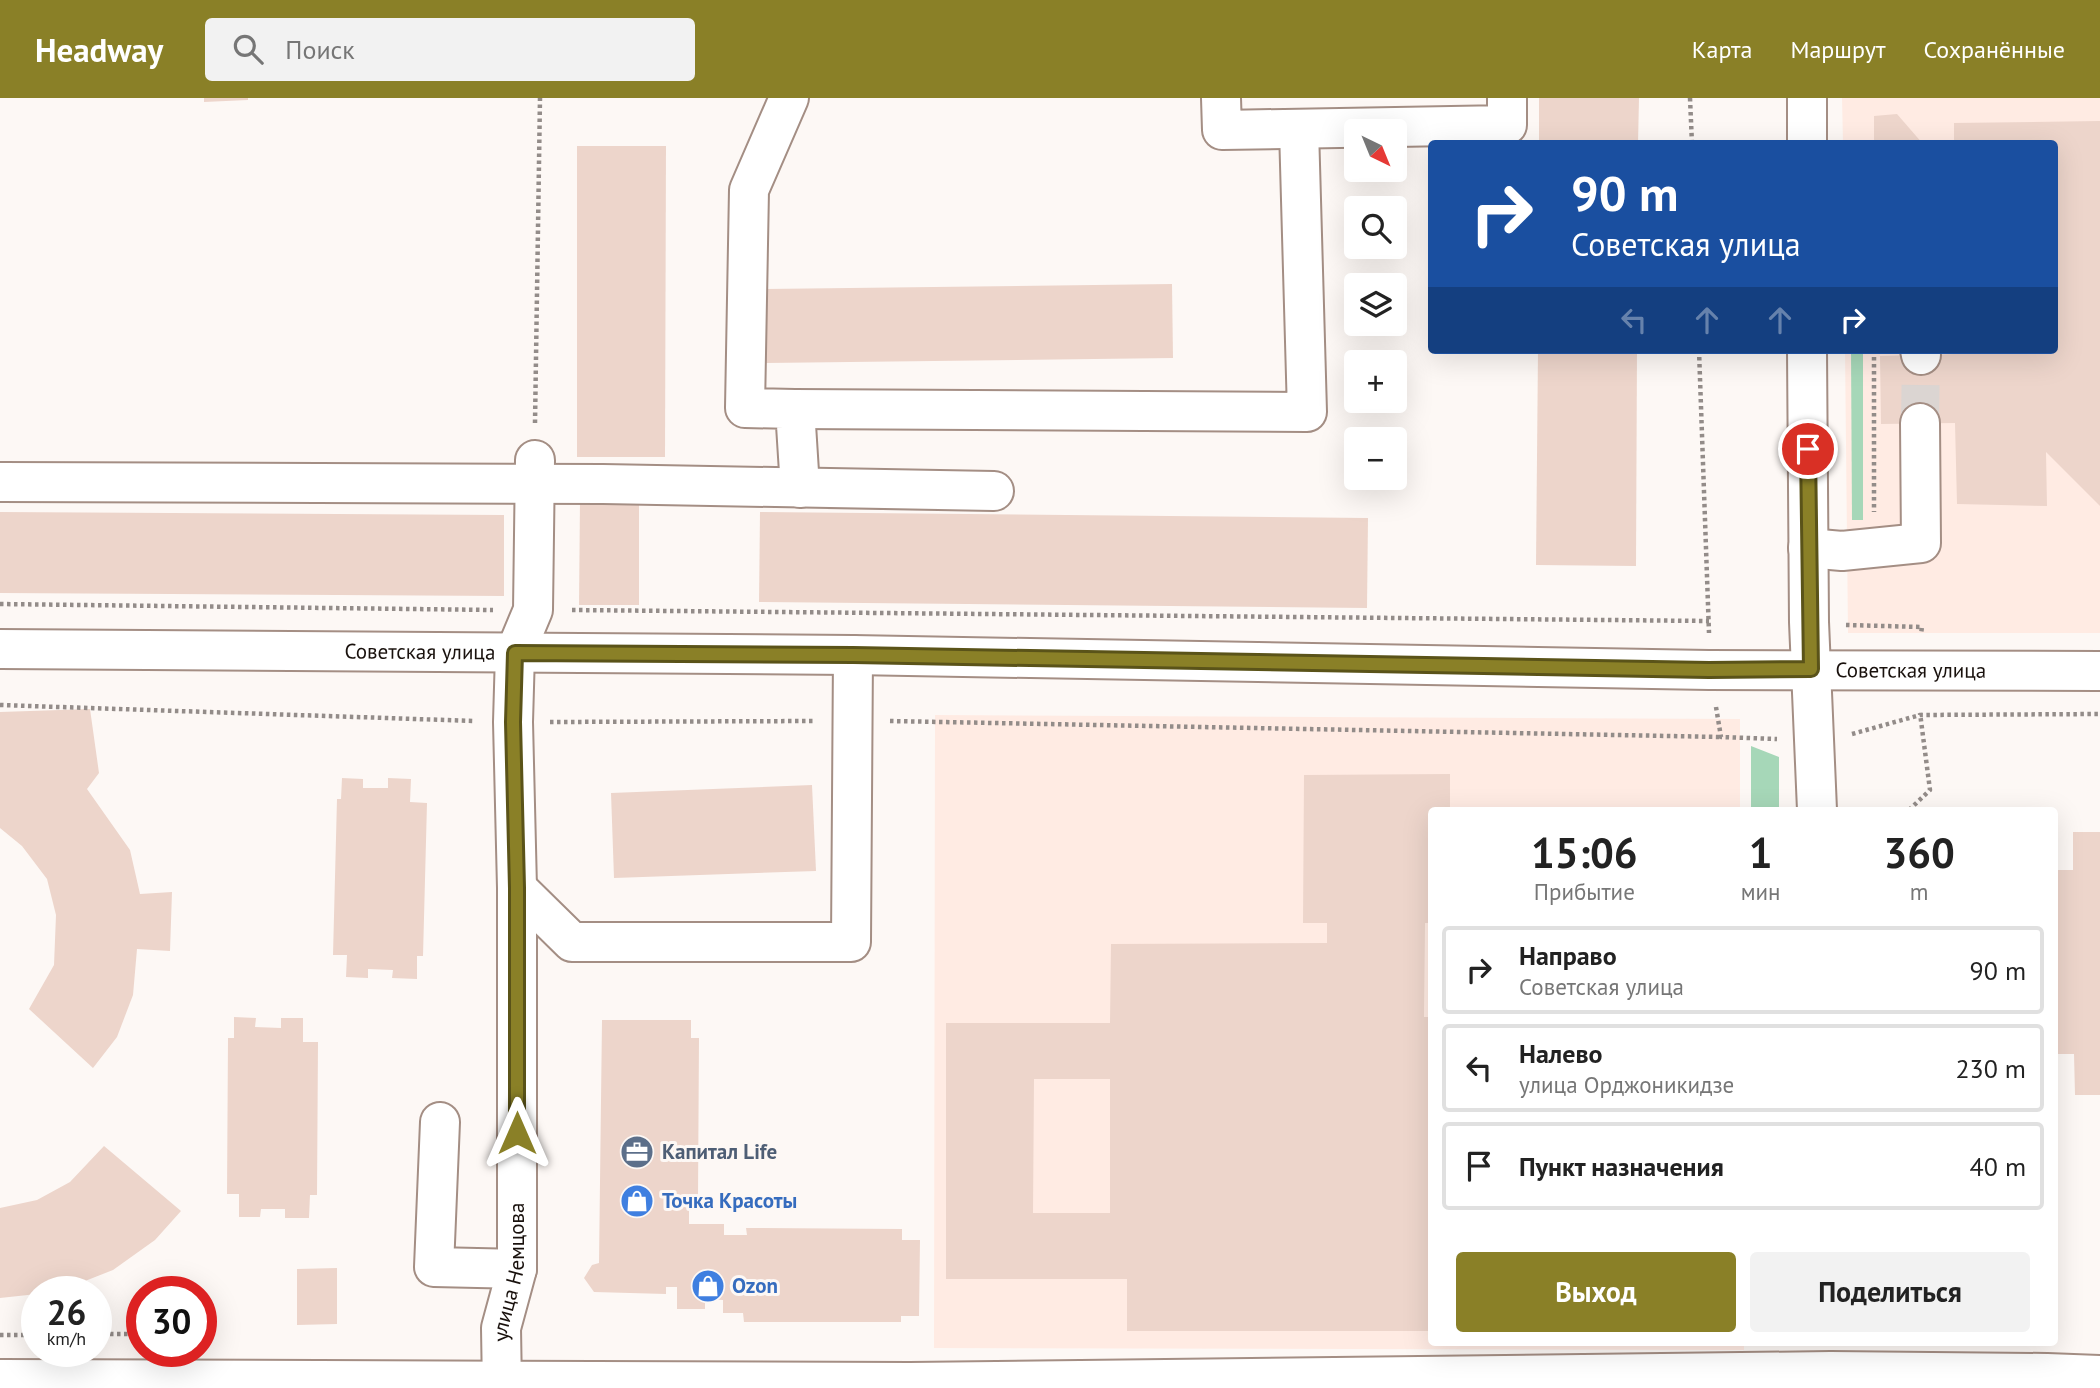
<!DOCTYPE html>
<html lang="ru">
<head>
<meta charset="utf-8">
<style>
  :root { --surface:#fff; --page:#f2f2f2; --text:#222; --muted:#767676; --line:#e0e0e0; --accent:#8a8027 }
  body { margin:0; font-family:"PT Sans",sans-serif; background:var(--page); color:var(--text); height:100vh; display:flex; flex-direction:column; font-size:26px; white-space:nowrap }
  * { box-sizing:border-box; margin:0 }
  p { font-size:23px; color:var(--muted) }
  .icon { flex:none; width:38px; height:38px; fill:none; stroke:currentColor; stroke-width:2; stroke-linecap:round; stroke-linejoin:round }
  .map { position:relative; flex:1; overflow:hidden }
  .drawer { position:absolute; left:1428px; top:709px; width:630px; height:539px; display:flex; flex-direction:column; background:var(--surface); border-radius:7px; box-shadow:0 7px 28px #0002 }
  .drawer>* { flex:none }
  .guide { position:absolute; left:1428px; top:42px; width:630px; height:214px; border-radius:7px; box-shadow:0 7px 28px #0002; background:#1a4fa0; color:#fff; overflow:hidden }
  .needle { width:46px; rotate:137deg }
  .buttons { position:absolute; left:1344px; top:21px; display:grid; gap:14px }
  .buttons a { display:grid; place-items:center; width:63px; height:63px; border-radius:7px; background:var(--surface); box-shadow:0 7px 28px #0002; font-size:35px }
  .speed { position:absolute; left:21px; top:1178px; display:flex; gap:14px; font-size:35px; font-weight:700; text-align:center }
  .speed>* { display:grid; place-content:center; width:91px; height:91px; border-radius:50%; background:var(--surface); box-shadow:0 7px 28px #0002; line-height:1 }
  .speed small { font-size:18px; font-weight:400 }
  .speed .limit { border:10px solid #d22; background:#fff; color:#111 }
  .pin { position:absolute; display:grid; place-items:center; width:60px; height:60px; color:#fff; margin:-30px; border:4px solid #fff; border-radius:50%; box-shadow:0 2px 7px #0007 }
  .me { position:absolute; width:77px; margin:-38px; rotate:0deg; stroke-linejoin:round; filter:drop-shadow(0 0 5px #0008) }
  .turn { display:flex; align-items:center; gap:24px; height:147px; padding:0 28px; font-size:32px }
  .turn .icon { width:91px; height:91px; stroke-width:2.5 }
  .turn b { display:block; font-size:49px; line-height:60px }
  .lanes { display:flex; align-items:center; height:66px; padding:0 28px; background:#0003; justify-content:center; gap:35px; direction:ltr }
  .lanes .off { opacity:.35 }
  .eta { display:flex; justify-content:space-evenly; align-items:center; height:119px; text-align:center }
  .eta b { font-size:42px; font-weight:600; line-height:49px }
  .button { display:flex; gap:14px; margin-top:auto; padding:14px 28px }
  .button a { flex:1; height:80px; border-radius:7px; background:var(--accent); color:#fff; font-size:28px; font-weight:600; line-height:80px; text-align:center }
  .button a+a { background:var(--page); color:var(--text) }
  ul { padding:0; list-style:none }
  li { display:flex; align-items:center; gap:21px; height:88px; margin:0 14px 10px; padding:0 14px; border:4px solid var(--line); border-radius:7px }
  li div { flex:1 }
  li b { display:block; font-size:26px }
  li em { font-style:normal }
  header { display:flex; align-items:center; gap:42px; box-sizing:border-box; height:98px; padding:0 35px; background:var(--accent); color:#fff }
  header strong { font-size:33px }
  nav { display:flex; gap:38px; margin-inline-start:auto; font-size:24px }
  .search { width:490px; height:63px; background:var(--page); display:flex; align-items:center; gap:18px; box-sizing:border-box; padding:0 24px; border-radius:7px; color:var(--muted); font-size:26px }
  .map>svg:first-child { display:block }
  .built { fill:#ffebe3 }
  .green { fill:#a6d7b8 }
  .building { fill:#edd5cb; fill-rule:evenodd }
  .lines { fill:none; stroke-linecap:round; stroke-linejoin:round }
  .minor-tunnel { stroke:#dbd5d2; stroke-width:38; stroke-dasharray:38 19; stroke-linecap:butt }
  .minor-casing { stroke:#a48e84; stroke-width:42 }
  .path { stroke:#938c89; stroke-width:4.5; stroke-dasharray:3.5 3.5; stroke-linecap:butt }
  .minor { stroke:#fff; stroke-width:38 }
  .route-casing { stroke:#5a5319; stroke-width:18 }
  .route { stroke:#8a8027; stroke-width:12 }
  .labels { text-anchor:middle; stroke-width:6; stroke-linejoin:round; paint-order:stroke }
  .street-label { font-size:21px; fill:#19110d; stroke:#fdf8f5 }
  .service-label { font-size:21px; font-weight:bold; fill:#4e5e75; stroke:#fdf8f5; text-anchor:start }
  .shop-label { font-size:21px; font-weight:bold; fill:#366cbe; stroke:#fdf8f5; text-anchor:start }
</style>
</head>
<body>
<header>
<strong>Headway</strong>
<div class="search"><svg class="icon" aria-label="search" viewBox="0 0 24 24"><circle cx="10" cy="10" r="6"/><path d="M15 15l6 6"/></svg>Поиск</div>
<nav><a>Карта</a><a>Маршрут</a><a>Сохранённые</a></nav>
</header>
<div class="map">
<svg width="2100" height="1290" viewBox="0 0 2100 1290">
  <rect width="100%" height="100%" fill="#fdf8f5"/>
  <g class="built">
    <path d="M1842,0h258v535h-252l-3,-283h209v-206l-211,-1z"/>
    <path d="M935,617l805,4v91h-308v532h312v8l-810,-2z"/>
  </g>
  <g class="green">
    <path d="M1851,252h12v170h-11z"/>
    <path d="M1751,648l28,11v53h-28z"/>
  </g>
  <g class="building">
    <path d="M204,0h44v2l-44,2z"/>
    <path d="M1539,0h100l-1,46h-99z"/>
    <path d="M1897,16l26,30h-49v-28z"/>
    <path d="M2100,23v385l-54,-54 1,54 -90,-2 -2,-81 -74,1 -1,-68 74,-2 -4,-4h104v-206h-100v-21z"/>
    <path d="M577,48h89l-1,311h-88z"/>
    <path d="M1172,186l1,74 -407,5 -1,-74z"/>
    <path d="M1538,252h99l-1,216 -100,-1z"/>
    <path d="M580,402h59v105h-60z"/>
    <path d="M0,414l504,3v81l-504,-3z"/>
    <path d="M760,414l608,6 -1,90 -608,-6z"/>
    <path d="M90,611l9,64 -12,16 43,61 10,44 32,-2 -2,59 -33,-2 -4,46 -16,42 -24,31 -64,-59 25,-44 2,-50 -9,-36 -25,-33 -22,-18v-116z"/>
    <path d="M1450,676v36h-18v113h-7l-1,94h8v314h-305v-52h-181v-256h164l1,-79 216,-1v-20h-24l1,-148zM1034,981h76v134h-77z"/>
    <path d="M342,680l21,1v9h25v-10l23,1 -1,23 17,1 -4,153h-6v23l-25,-1 1,-8 -25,-1v9l-22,-1 1,-22h-14l4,-156h4z"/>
    <path d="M812,687l4,86 -202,7 -3,-85z"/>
    <path d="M2073,734h27v263h-25l-1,-41h-20v-184h19z"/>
    <path d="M234,919l22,1 -1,9 26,1v-10h22v24h15l-1,153h-7l-1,23h-24v-9h-24l-1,8h-21v-23h-12l1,-156h6z"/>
    <path d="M602,922h89v18h8l-1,159h-9v27h35v11h23l-1,-7 156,1v11h18l-1,76h-18v6h-157l-1,-9h-20v-13l-18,-1v10h-28v-22h-11v7l-72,-2 -10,-14 8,-13 7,-2z"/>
    <path d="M104,1048l77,65 -26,29 -42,30 -56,22h-20v2l-37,4v-90l37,-8 33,-18z"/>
    <path d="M337,1170v56l-40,1v-56z"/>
  </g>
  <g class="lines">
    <path class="minor-tunnel" d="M1920,325l1,-68"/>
    <defs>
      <g id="minor">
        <path d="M789,0l-40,92 -4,218 50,1 5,79"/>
        <path d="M1221,0l1,32 285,-5v-27"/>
        <path d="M1807,46v-46"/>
        <path d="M1807,252l2,272 8,188"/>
        <path d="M1920,252l1,5"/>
        <path d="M795,311l512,3 -8,-283"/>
        <path d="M0,384l603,2 391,7"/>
        <path d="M1808,450l34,3 79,-8 -1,-120"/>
        <path id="s1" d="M0,551l853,6 856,15 391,1"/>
        <path d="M517,790l55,54h279l2,-287"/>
        <path d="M440,1024l-6,145 83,2"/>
        <path d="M0,1281l910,3 921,-11 216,2 53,2"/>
        <path id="s2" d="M502,1290l-1,-60 16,-59v-381l-4,-166 2,-69 18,-43 2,-150"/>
      </g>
    </defs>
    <use href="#minor" class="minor-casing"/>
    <g class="path">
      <path d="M1690,0l2,46"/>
      <path d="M1699,252l10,283"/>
      <path d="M1874,252v162"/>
      <path d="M535,325l5,-325"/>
      <path d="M0,506l493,6"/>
      <path d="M572,512l1137,11"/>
      <path d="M1846,527l76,2 -1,7"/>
      <path d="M0,607l475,16"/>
      <path d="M1716,609l5,30 56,2"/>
      <path d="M890,623l831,16"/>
      <path d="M550,624l264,-1"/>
      <path d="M1852,636l68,-19 180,-1"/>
      <path d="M1909,712l21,-20 -10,-77"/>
      <path d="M96,1236h46"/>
      <path d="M201,1236l12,6"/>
      <path d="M0,1237h37"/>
    </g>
    <use href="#minor" class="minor"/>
  </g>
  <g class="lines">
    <defs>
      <path id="route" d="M517,1035v-245l-4,-166 2,-69 338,2 856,15 102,-1 -3,-220"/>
    </defs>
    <use href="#route" class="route-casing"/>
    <use href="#route" class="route"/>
  </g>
  <defs>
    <symbol id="office-disc" viewBox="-11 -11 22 22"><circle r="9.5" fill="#5c6f8a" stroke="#fdf8f5"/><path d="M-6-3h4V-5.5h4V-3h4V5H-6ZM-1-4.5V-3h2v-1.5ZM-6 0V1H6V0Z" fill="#fff"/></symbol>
    <symbol id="shop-disc" viewBox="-11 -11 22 22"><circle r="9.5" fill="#3f7fe0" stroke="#fdf8f5"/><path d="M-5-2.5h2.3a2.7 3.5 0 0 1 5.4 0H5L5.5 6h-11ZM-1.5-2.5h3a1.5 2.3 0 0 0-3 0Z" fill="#fff"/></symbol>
  </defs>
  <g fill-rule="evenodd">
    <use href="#office-disc" x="618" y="1035" width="38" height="38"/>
    <use href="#shop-disc" x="618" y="1084" width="38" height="38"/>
    <use href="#shop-disc" x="689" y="1169" width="38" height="38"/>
  </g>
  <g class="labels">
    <g class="street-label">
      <text dy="7" stroke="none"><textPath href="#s1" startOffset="420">Советская улица</textPath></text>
      <text dy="7" stroke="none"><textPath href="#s1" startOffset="1911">Советская улица</textPath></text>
      <text dy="7" stroke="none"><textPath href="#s2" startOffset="117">улица Немцова</textPath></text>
    </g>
    <g class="service-label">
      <text x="662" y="1061">Капитал Life</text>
    </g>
    <g class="shop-label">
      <text x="662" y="1110">Точка Красоты</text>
      <text x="732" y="1195">Ozon</text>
    </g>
  </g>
</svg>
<div class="buttons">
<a><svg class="needle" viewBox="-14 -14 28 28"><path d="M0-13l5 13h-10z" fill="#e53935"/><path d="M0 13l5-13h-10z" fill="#767676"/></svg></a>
<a><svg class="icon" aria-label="search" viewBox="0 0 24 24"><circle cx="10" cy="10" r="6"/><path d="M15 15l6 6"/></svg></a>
<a><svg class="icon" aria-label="layers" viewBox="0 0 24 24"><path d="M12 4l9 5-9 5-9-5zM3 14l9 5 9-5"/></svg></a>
<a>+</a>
<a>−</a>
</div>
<div class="speed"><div>26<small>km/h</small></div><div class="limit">30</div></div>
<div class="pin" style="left:1808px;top:351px;background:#d93025"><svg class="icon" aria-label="arrive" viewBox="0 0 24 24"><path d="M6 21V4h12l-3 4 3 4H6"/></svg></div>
<svg class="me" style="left:517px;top:1035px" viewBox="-20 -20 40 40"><path d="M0-17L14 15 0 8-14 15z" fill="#8a8027" stroke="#fff" stroke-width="4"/></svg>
<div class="guide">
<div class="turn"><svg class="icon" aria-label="right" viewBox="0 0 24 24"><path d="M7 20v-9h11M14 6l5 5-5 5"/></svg><div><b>90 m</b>Советская улица</div></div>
<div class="lanes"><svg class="icon off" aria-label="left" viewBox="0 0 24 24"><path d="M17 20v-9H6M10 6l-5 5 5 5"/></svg><svg class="icon off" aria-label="ahead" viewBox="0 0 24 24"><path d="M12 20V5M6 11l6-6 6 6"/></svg><svg class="icon off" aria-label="ahead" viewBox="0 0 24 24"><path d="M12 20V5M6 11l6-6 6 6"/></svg><svg class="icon" aria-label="right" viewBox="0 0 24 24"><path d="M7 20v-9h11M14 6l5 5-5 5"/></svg></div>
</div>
<section class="drawer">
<div class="eta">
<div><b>15:06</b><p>Прибытие</p></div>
<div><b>1</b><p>мин</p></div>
<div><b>360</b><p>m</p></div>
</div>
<ul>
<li><svg class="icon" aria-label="right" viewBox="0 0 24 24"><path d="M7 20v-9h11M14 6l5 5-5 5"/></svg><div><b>Направо</b><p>Советская улица</p></div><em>90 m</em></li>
<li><svg class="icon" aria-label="left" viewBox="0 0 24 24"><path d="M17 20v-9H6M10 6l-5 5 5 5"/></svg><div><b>Налево</b><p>улица Орджоникидзе</p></div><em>230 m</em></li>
<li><svg class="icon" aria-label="arrive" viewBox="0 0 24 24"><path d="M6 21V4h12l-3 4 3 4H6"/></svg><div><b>Пункт назначения</b></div><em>40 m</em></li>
</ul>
<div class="button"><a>Выход</a><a>Поделиться</a></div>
</section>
</div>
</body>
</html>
